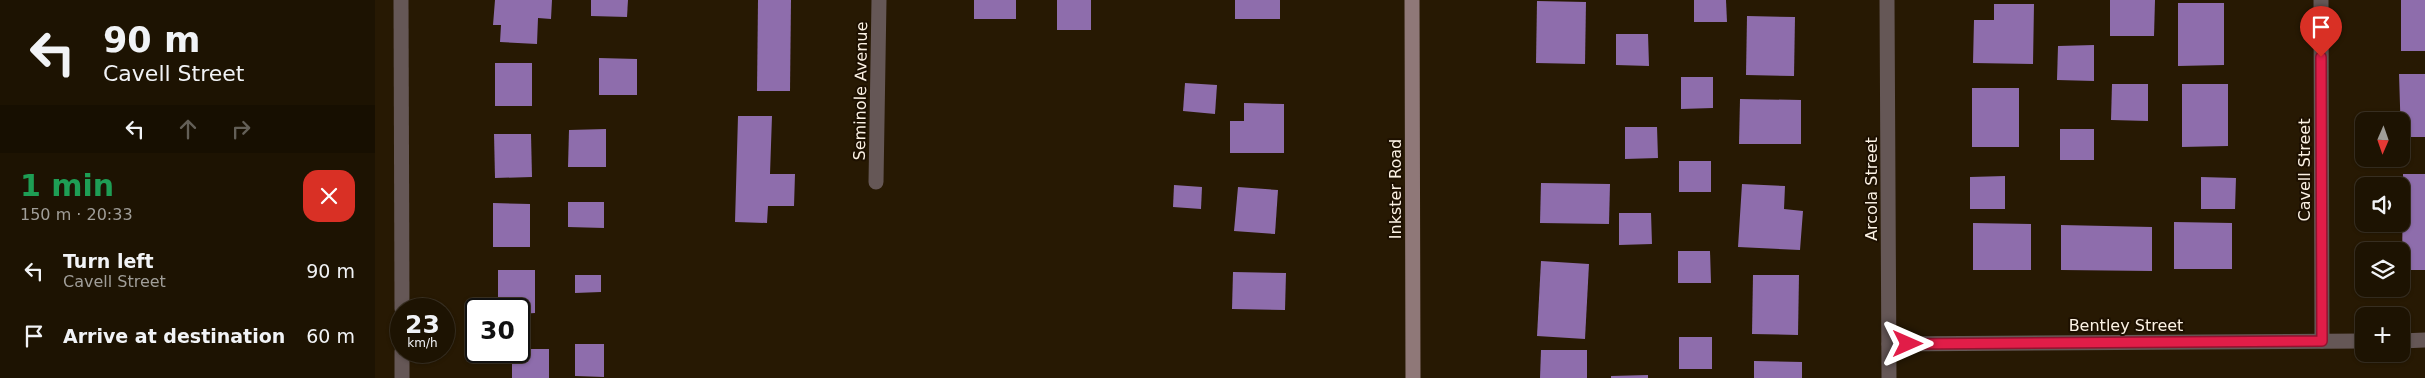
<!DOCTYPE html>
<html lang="en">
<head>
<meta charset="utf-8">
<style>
  :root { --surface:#1d1302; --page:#2a2011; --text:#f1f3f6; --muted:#a09e99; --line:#3b3224 }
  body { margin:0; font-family:"DejaVu Sans",sans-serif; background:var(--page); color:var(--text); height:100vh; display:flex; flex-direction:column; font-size:19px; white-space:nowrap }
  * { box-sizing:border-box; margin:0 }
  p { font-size:16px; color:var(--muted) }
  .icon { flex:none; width:28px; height:28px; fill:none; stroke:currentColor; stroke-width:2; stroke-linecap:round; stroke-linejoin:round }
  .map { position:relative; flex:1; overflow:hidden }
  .side { display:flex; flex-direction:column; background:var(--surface); width:375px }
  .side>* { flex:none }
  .top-card { background:#1d1302; color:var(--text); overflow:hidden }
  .needle { width:32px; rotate:182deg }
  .tools { position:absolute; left:1980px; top:112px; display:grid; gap:10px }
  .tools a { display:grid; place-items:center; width:55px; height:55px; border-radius:10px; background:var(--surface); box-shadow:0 1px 4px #0004,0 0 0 1px var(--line); font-size:25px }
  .speed { position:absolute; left:15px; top:298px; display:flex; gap:10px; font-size:25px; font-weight:700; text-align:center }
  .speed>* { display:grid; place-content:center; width:65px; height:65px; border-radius:50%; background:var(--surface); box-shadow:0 1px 4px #0004,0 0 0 1px var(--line); line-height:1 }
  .speed small { font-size:12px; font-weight:400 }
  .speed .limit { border:2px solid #111; border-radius:8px; background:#fff; color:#111 }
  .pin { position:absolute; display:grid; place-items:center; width:42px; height:42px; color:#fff; margin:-51px -21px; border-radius:50% 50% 50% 0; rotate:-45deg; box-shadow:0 0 5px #0007 }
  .pin .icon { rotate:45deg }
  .me { position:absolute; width:55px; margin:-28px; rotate:90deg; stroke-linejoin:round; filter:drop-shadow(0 0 4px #0008) }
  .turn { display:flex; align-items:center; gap:18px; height:105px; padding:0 20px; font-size:22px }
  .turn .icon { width:65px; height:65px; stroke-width:2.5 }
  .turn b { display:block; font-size:35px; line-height:42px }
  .lanes { display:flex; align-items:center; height:48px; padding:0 20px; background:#0003; justify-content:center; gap:25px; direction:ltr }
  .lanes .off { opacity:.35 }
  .round { display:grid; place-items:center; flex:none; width:52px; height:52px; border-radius:15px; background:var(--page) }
  .headline { display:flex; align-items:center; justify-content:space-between; height:85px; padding:0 20px }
  h1 { font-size:30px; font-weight:700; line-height:38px; color:#1e9e55 }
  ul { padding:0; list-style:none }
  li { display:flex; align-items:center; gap:15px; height:65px; padding:0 20px }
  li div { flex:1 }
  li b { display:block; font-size:19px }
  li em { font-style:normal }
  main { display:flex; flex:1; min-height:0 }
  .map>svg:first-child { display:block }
  .building { fill:#8e6dac }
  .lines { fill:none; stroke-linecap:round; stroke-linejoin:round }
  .street { stroke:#655756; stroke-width:15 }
  .secondary { stroke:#8f7878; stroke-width:15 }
  .route-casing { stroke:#92132f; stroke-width:12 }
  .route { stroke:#e11d48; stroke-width:9 }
  .labels { text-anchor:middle; stroke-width:4; stroke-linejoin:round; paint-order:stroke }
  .street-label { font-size:16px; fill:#fcf2e4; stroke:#1d1000 }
</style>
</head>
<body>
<main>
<section class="side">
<div class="top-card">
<div class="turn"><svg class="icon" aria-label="left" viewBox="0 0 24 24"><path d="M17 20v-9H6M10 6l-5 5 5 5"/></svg><div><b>90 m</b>Cavell Street</div></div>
<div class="lanes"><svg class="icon" aria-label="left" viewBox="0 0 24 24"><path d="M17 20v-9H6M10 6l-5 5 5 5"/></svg><svg class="icon off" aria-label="ahead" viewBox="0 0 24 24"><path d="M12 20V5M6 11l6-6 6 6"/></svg><svg class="icon off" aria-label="right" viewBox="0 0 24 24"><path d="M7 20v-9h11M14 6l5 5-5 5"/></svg></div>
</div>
<div class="headline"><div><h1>1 min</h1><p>150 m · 20:33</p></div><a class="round" style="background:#d93025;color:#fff"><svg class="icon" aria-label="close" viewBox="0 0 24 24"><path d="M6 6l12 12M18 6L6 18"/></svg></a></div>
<ul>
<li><svg class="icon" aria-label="left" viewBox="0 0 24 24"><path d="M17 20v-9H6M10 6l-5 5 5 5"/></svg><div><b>Turn left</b><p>Cavell Street</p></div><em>90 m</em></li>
<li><svg class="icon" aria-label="arrive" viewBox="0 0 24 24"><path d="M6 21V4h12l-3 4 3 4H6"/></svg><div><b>Arrive at destination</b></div><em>60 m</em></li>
</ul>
</section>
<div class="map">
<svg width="2050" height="378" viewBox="0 0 2050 378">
  <rect width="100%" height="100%" fill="#271903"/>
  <g class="building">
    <path d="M120,0h57l-1,19 -13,-1 -1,26 -37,-2 1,-17h-8z"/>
    <path d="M216,0h37l-1,17 -36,-1z"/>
    <path d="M383,0h33l-1,91h-33z"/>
    <rect x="599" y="0" width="42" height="19"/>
    <rect x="682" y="0" width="34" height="30"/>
    <rect x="860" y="0" width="45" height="19"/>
    <path d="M1319,0h32l1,22h-33z"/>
    <path d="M1735,0h45l-1,36h-44z"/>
    <rect x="2026" y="0" width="24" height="51"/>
    <path d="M1162,1l49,1 -1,62 -49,-1z"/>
    <path d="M1803,3h46v62l-46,1z"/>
    <path d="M1619,4h40l-1,60 -60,-1 1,-43h20z"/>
    <path d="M1372,16l48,1 -1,59 -48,-1z"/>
    <path d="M1241,34h32l1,32 -33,-1z"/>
    <path d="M1719,45v36l-37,-1 1,-34z"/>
    <path d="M224,58l38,1v36h-38z"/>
    <rect x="120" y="63" width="37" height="43"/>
    <path d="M2024,74h26v63h-24z"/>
    <path d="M1306,77h32v31l-32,1z"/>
    <path d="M810,83l32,2 -2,29 -32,-3z"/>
    <path d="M1737,84h36v37l-37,-1z"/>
    <path d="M1807,84h46v62l-46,1z"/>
    <rect x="1597" y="88" width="47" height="59"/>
    <path d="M1365,99l61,1v44h-62z"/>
    <path d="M869,103l40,1v49h-54v-32h14z"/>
    <path d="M363,116h34l-2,58h25l-1,32h-26l-1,17 -32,-1z"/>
    <path d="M1250,127h32l1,31 -33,1z"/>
    <path d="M231,129v38h-38l1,-37z"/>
    <rect x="1685" y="129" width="34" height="31"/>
    <path d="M119,134h37l1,43 -37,1z"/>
    <rect x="1304" y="161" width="32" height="31"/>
    <path d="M2028,174h22v96h-23z"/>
    <path d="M1630,176v33h-35v-32z"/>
    <path d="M1826,177l35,1 -1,31h-34z"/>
    <path d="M1166,183l69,1 -1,40 -69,-1z"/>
    <path d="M1367,184l43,2 -1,23 19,2 -3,39 -62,-3z"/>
    <path d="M799,185l28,2 -1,22 -28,-2z"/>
    <path d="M863,187l40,3 -3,44 -41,-3z"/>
    <path d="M193,202h36v26l-36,-1z"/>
    <path d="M118,203l37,1v43h-37z"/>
    <path d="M1244,213h32l1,31 -33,1z"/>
    <path d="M1799,222l58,1v46h-58z"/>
    <path d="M1598,223l58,1v46h-58z"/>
    <path d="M1686,225l91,2v44l-91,-1z"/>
    <path d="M1303,251h32l1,32h-33z"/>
    <path d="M1166,261l48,3 -4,75 -48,-3z"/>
    <path d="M123,270h37v43l-16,1v-5h-21z"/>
    <path d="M858,272l53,1 -1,37 -53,-1z"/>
    <path d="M200,275h26v17l-26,1z"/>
    <path d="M1378,275h46l-1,60 -46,-1z"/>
    <rect x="1304" y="337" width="33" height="32"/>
    <path d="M200,344h29v33l-29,-1z"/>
    <path d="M144,349h30v29h-37v-27h7z"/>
    <path d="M1166,350h46v28h-47z"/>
    <path d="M1379,361l48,1v16h-48z"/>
    <path d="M1273,375v3h-37v-2z"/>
  </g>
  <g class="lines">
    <g class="street">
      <path d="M26,0l1,309"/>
      <path d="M1512,0l2,378"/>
      <path d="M1946,0l1,341"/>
      <path d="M501,182l3,-182"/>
      <path d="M2026,341l24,-1"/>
      <path d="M1514,344l475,-3"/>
      <path d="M27,351v27"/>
    </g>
    <path class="secondary" d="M1037,0l1,378"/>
  </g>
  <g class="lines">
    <defs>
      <path id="route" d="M1533,344l414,-3 -1,-284"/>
    </defs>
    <use href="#route" class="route-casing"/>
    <use href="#route" class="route"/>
  </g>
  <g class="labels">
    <g class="street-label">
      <text transform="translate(485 91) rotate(-89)" y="6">Seminole Avenue</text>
      <text transform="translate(1929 170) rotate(-90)" y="6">Cavell Street</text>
      <text transform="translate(1020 189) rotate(-90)" y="6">Inkster Road</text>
      <text transform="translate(1496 189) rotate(-90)" y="6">Arcola Street</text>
      <text x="1751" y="331">Bentley Street</text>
    </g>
  </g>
</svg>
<div class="tools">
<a><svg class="needle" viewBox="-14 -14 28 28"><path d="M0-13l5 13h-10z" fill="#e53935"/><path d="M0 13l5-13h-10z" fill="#a09e99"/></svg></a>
<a><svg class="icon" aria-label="sound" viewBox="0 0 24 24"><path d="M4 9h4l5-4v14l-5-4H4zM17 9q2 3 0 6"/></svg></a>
<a><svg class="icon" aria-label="layers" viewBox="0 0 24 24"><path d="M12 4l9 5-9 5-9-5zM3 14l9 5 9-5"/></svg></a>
<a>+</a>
</div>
<div class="speed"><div>23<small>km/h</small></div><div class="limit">30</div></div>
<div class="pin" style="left:1946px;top:57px;background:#d93025"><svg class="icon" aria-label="arrive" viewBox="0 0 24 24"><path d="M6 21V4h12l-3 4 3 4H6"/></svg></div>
<svg class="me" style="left:1533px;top:344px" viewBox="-20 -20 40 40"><path d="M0-17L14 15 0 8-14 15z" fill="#e11d48" stroke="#fff" stroke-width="4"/></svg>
</div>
</main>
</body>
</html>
